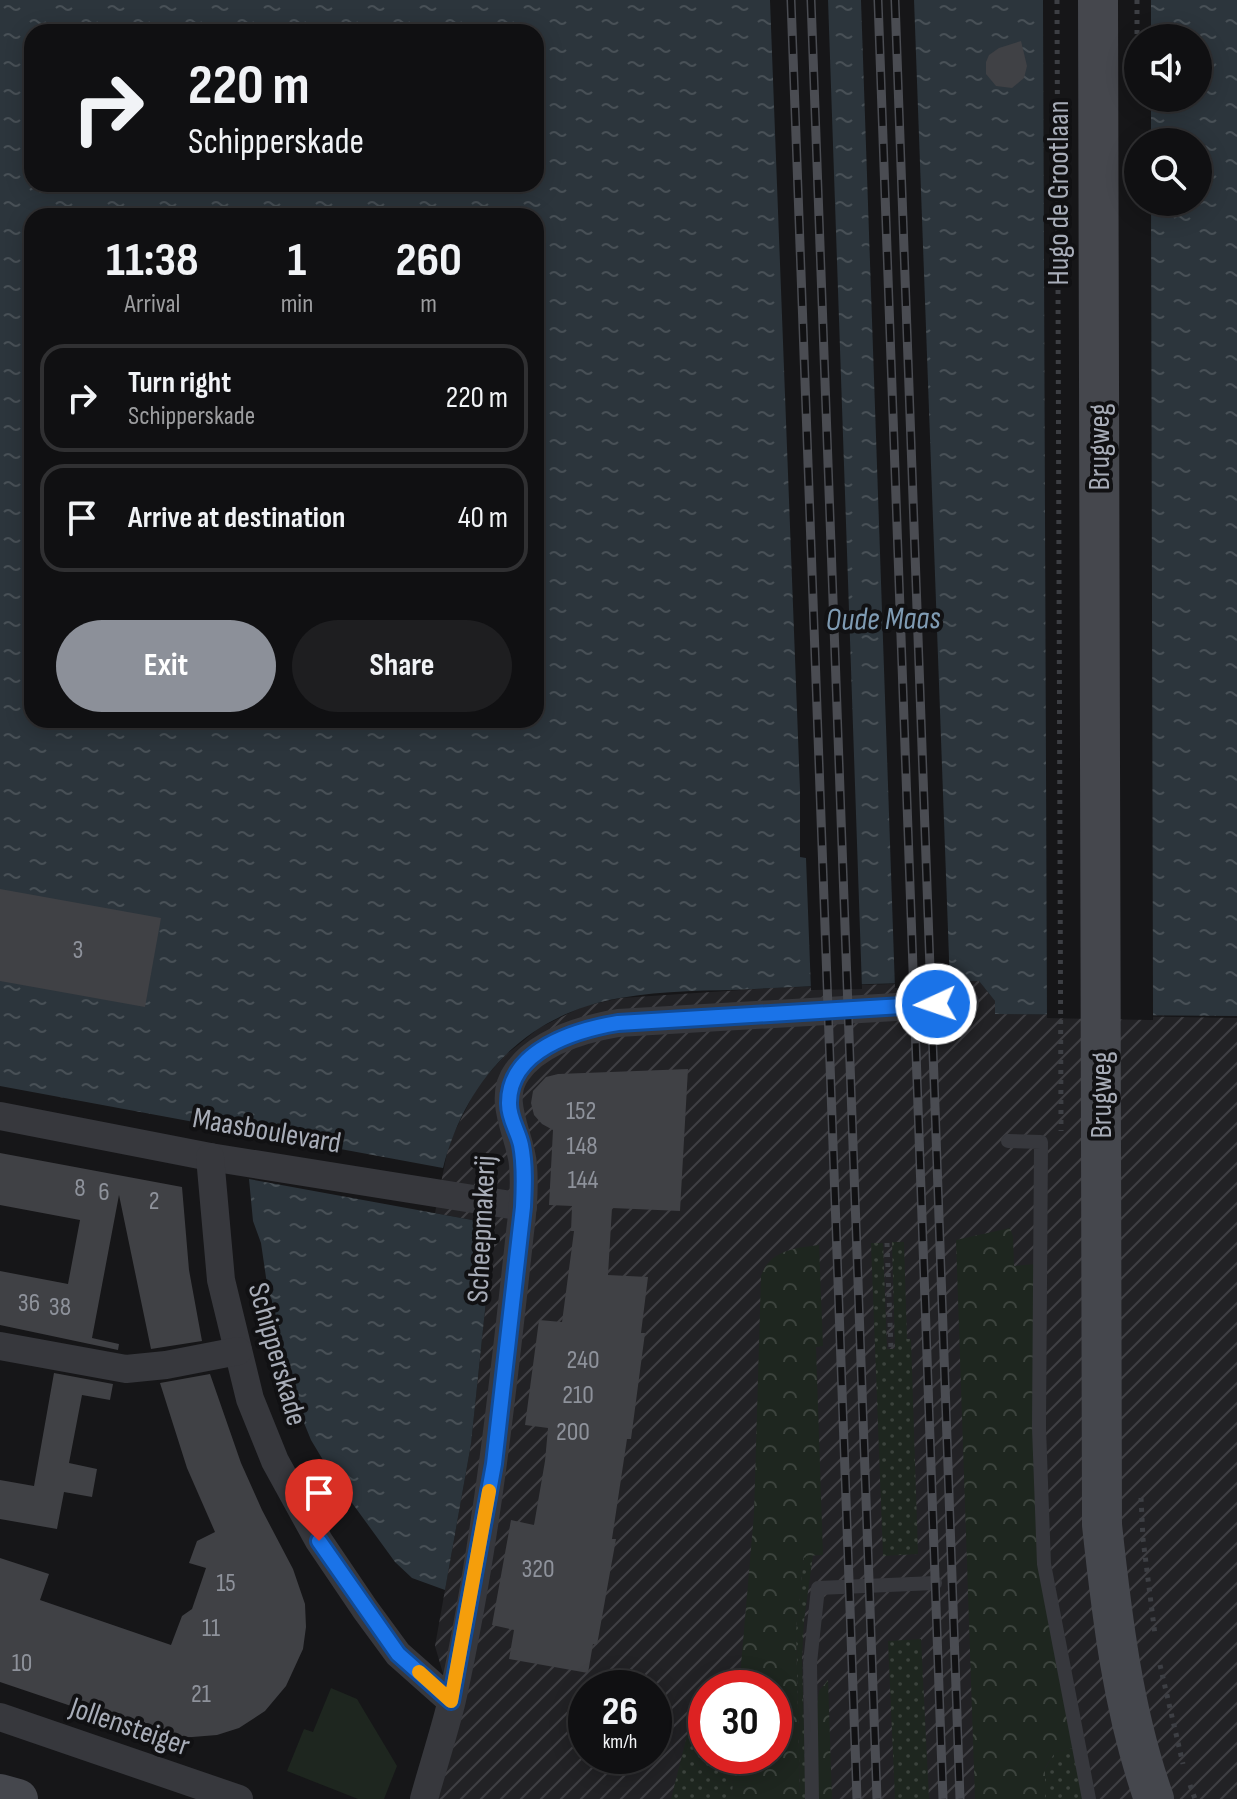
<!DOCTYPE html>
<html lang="en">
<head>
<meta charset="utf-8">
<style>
  :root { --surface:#101012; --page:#1e1e20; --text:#f1f3f6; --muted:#9c9d9f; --line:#303032; --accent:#8c9099 }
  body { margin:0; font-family:"Sofia Sans Condensed",sans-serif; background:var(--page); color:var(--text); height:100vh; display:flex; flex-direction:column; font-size:30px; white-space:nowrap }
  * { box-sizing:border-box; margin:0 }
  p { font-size:26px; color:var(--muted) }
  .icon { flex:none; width:44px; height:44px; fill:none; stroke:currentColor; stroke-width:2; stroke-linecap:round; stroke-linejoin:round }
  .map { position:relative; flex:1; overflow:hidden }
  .panel { position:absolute; left:24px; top:208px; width:520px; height:520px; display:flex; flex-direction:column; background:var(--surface); border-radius:24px; box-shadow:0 4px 20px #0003,0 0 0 2px var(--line) }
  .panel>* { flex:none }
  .guide { position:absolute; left:24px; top:24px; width:520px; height:168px; border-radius:24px; box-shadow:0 4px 20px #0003,0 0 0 2px var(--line); background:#101012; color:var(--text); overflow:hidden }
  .fabs { position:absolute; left:1124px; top:24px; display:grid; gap:16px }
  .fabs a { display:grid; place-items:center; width:88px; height:88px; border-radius:50%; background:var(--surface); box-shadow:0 4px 20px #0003,0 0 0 2px var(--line); font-size:40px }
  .speed { position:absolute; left:568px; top:1670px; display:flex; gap:16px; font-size:40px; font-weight:700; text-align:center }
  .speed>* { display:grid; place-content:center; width:104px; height:104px; border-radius:50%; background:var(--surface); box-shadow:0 4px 20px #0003,0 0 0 2px var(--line); line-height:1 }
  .speed small { font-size:20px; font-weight:400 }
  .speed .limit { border:12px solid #d22; background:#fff; color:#111 }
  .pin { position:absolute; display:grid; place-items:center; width:68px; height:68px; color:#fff; margin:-82px -34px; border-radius:50% 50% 50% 0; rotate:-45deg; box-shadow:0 0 8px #0007 }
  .pin .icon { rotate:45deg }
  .me { position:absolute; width:88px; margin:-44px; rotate:267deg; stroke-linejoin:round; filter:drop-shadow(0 0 6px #0008) }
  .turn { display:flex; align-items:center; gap:28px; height:168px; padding:0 32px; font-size:36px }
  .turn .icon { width:104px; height:104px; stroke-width:2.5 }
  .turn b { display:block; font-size:56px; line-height:68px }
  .eta { display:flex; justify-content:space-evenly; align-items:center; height:136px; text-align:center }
  .eta b { font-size:48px; font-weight:700; line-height:56px }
  .cta { display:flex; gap:16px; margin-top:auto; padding:16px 32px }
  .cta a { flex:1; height:92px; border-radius:48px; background:var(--accent); color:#fff; font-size:32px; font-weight:700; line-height:92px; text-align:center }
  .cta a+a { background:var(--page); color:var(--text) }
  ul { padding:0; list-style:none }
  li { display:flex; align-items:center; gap:24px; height:108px; margin:0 16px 12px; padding:0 16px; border:4px solid var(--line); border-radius:24px }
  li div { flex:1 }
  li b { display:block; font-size:30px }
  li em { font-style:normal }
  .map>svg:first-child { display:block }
  .industrial { fill:url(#industrial-furrows); fill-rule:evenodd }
  .grass { fill:url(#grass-dots) }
  .forest { fill:url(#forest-crowns) }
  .green { fill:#1e261f }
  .water { fill:url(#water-ripples); fill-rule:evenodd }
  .pier { fill:#161618 }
  .building { fill:#404145 }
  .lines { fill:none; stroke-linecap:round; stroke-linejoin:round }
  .path { stroke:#3d3f44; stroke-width:5; stroke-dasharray:4 6; stroke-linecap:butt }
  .lane { stroke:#37383d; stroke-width:14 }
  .street { stroke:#37383d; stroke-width:28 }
  .secondary { stroke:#45474d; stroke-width:40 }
  .rail-casing { stroke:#4a4c52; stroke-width:9 }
  .rail { stroke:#111113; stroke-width:6; stroke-dasharray:18; stroke-linecap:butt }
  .route-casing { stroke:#114b97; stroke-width:20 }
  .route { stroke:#1a73e8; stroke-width:14 }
  .slow { stroke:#f59e0b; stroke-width:14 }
  .labels { text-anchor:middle; stroke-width:8; stroke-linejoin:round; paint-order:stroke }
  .number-label { font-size:26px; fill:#8e929b }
  .street-label { font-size:30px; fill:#a8adb8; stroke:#111113 }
  .water-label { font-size:32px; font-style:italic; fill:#7f9bb3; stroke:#111113 }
</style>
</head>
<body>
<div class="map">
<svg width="1237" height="1799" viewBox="0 0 1237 1799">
  <defs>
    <pattern id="industrial-furrows" width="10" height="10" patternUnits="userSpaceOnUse" patternTransform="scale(2)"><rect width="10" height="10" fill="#222225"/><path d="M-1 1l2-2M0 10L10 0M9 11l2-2" fill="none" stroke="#3f3f43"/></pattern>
    <pattern id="grass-dots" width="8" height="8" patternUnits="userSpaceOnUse" patternTransform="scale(2)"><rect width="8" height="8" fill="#1e261f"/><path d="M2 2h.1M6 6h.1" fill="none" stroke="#3c433d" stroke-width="1.8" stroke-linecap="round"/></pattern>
    <pattern id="forest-crowns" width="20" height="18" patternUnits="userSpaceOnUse" patternTransform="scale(2)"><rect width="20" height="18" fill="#1e261f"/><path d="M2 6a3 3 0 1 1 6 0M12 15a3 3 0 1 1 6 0" fill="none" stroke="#3c433d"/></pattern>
    <pattern id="water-ripples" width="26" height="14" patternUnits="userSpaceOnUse" patternTransform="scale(2)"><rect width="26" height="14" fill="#2c353c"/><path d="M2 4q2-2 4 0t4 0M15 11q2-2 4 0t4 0" fill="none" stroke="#485056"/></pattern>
  </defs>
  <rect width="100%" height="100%" fill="#161618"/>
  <path class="industrial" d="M979,981l16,20 1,13 241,4v781h-813l27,-98 -16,-55 36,-202 23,-220 -59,-11 14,-70 29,-58 29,-31 32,-26 45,-22 37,-8 152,-10zM586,1688h68v68h-68zM706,1688h68v68h-68z"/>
  <g class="grass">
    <path d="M892,1242h12l3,97h4l7,215 -35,2 -12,-313h12l4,106h8z"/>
    <path d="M804,1555h9l-9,66 -2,38 4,140h-6l-4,-169z"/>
    <path d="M921,1639l8,160h-34l-7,-158z"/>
    <path d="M689,1728l17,3v25h28l-2,43h-61z"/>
    <path d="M1074,1748l10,51h-39v-30l10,-17z"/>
  </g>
  <g class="forest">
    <path d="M1010,1228l3,9 1,29 22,-2 3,301 35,183 -19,4 -10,16v31h-70l-19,-559z"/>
    <path d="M819,1245l4,101 -7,1 7,208 -19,1 -8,74 4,169h-68l2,-43h40v-68h-35l15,-174 7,-238c9,-26 34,-28 58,-31z"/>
    <path d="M828,1680l4,119h-14l-2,-90 3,-18z"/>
  </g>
  <path class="green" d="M331,1688l26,11 40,67 -13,33h-26l-71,-28 17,-42 9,3z"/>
  <g class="water">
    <path d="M0,0h1237v1016l-242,-2v-13l-16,-20c-75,2 -150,4 -225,8 -45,2 -90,1 -134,9 -93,16 -154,80 -177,170l-443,-82zM32,32h504v152h-504zM1138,38h60v60h-60zM1138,142h60v60h-60zM32,216h504v504h-504z"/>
    <path d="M249,1179l245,45 -23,220 -26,146 -33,-12 -17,-16 -48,-66 -6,2 -10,-13 1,-4 -3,-11 -18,-30 -11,-27v-8l-14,-40 -2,-16 -9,-3 -1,-8 6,-7 -11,-33 -8,-55 -8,-22z"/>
  </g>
  <g class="pier">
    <path d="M770,0h58l34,989 -51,1 -5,-132 -6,-1v-68z"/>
    <path d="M861,0h53l36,986 -55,2z"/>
    <path d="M1043,0h108v38h-13v60h13v44h-13v60h13l2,818 -106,-2z"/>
  </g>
  <g class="building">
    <path d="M1021,41l6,25 -3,12 -12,10 -16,-2 -10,-12v-12l3,-7 10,-7z"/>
    <path d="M0,889l161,29 -16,89 -145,-26z"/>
    <path d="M688,1069l-8,142 -68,-3 -4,67 40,2 -7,56h4l-14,106h-4l-15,100h4l-19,106 -4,-1 -5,29 -79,-14 5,-29 -22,-5 19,-105 23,5 11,-64 3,-33 -23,-3 14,-105 23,2 12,-91h-3l1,-25 -23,-1 4,-75 -11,-6 -8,-9 -3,-12 2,-12 13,-14 12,-3z"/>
    <path d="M0,1153l182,34 7,83 13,71 -51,8 -32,-154 -27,143 27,6 -1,6 -118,-25v-54l68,13 12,-64 -80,-15z"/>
    <path d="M54,1373l59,11 -3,16 -28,-5 -13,68 28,6 -5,28 -28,-5 -7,37 -57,-10v-39l34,6z"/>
    <path d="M210,1374l31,89 21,47 31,59 12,35 1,23 -3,22 -17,37 -21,25 -26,17 -22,7 -37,3 -23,-3 -157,-53v-124l49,16 -9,26 131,45 11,-29 10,-7 14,-41 -17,-5 8,-22 18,-9 -28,-64 -27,-85z"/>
  </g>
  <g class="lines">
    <g class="path">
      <path d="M1057,0l4,1131"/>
      <path d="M1137,0v92"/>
      <path d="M887,1243l4,106"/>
      <path d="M1141,1498l2,41 12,96"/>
      <path d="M1160,1665l23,99"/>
      <path d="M1190,1785l5,14"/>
    </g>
    <g class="lane">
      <path d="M1008,1141l33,1 -2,286 5,136 45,235"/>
      <path d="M812,1799l-2,-136 8,-75 117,-5"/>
    </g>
    <g class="street">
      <path d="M0,1116l210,41 313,50"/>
      <path d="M210,1157l11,123 29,119 25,62 44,80 46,68 33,45 53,47"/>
      <path d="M0,1346l126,23 40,-4 72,-14"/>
      <path d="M0,1717l239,82"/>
      <path d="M424,1799c9,-33 20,-66 28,-99 34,-154 51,-311 68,-468 3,-22 5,-44 3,-67 -2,-29 -27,-65 -6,-93 22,-31 66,-43 101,-49l347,-20"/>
    </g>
    <g class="secondary">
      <path d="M1098,0l4,1525c10,92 21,186 52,274"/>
      <path d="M0,1794l18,5"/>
    </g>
    <defs>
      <g id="rail">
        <path d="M791,0l66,1799"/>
        <path d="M811,0l66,1799"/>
        <path d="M878,0l65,1799"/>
        <path d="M895,0l65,1799"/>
      </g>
    </defs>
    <use href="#rail" class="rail-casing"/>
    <use href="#rail" class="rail"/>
  </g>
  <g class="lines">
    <defs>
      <path id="route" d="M319,1541l79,113 53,47 43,-237 29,-257c1,-20 2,-42 -2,-62 -3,-14 -12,-26 -12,-41 -1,-54 67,-74 109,-81l318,-19"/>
    </defs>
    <use href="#route" class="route-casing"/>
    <use href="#route" class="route"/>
    <path class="slow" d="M419,1672l32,29 38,-210"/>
  </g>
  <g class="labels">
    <g class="number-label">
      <text x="78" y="958">3</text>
      <text x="581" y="1119">152</text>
      <text x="582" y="1154">148</text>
      <text x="583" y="1188">144</text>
      <text x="80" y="1196">8</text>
      <text x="104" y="1200">6</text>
      <text x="154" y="1209">2</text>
      <text x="29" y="1311">36</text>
      <text x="60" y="1315">38</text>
      <text x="583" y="1368">240</text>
      <text x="578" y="1403">210</text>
      <text x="573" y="1440">200</text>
      <text x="538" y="1577">320</text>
      <text x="226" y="1591">15</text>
      <text x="211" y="1636">11</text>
      <text x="22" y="1671">10</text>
      <text x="201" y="1702">21</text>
    </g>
    <g class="street-label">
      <text transform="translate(1058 193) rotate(-90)" y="10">Hugo de Grootlaan</text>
      <text transform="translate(1099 447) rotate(-90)" y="10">Brugweg</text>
      <text transform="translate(1101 1095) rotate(-90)" y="10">Brugweg</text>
      <text transform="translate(267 1130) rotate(10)" y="10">Maasboulevard</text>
      <text transform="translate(481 1229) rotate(-87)" y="10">Scheepmakerij</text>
      <text transform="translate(278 1354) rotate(74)" y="10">Schipperskade</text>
      <text transform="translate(130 1726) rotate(19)" y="10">Jollensteiger</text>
    </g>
    <g class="water-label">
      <text transform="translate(883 618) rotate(-1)" y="11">Oude Maas</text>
    </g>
  </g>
</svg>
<div class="fabs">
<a><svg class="icon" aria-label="sound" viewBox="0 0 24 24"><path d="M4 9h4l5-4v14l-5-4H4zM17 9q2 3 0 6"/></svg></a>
<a><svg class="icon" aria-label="search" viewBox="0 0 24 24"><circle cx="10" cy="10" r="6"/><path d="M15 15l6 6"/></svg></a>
</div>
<div class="speed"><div>26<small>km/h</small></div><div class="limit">30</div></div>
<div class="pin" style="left:319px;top:1541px;background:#d93025"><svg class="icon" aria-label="arrive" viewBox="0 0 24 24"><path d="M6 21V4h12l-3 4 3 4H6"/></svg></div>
<svg class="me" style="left:936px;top:1004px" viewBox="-20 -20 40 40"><circle r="17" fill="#1a73e8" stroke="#fff" stroke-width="3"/><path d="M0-11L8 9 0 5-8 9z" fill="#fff"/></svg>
<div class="guide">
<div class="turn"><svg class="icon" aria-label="right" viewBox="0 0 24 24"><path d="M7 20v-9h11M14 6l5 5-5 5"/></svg><div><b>220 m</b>Schipperskade</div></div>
</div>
<section class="panel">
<div class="eta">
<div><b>11:38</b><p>Arrival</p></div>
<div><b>1</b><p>min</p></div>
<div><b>260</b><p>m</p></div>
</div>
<ul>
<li><svg class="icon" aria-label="right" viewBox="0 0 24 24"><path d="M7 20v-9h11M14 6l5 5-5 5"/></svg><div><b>Turn right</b><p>Schipperskade</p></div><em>220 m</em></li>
<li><svg class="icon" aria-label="arrive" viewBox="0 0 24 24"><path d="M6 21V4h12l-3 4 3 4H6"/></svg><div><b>Arrive at destination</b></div><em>40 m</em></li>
</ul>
<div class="cta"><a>Exit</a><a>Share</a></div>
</section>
</div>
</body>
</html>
